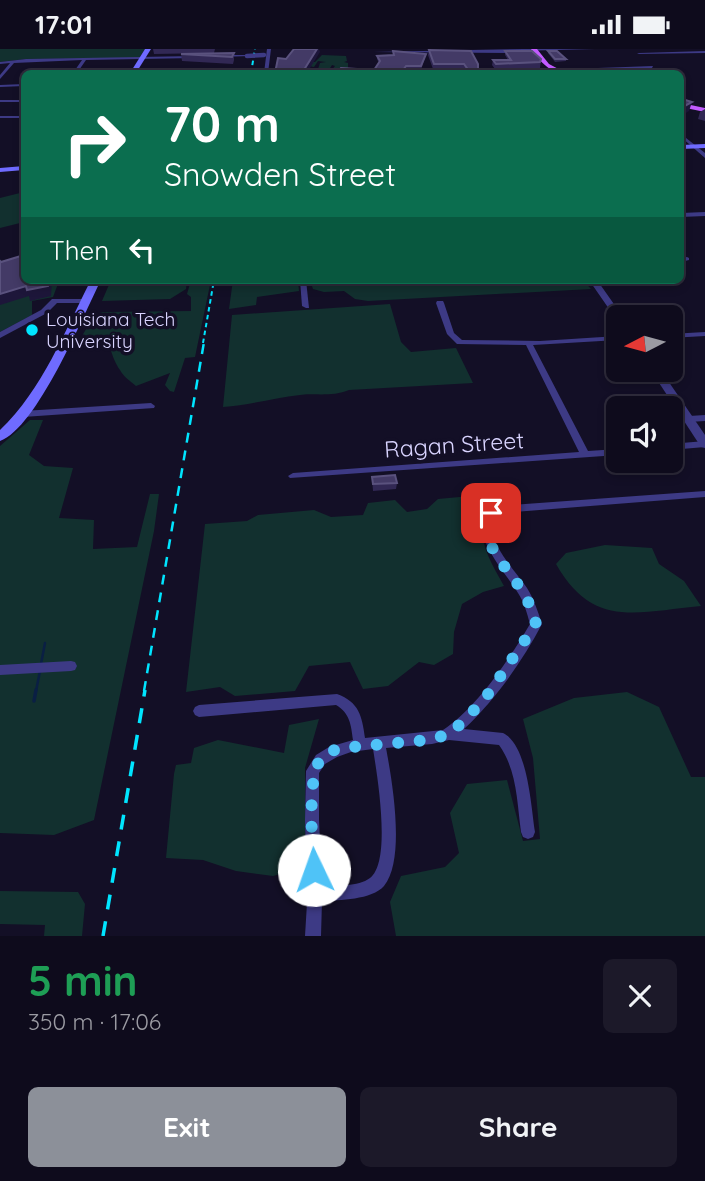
<!DOCTYPE html>
<html lang="en">
<head>
<meta charset="utf-8">
<style>
  :root { --surface:#0e0b1c; --page:#1c1929; --text:#f1f3f6; --muted:#9b9ba3; --line:#2e2b3b; --accent:#8c9099 }
  body { margin:0; font-family:Quicksand,sans-serif; background:var(--page); color:var(--text); height:100vh; display:flex; flex-direction:column; font-size:26px; white-space:nowrap }
  * { box-sizing:border-box; margin:0 }
  p { font-size:23px; color:var(--muted) }
  .icon { flex:none; width:38px; height:38px; fill:none; stroke:currentColor; stroke-width:2; stroke-linecap:round; stroke-linejoin:round }
  .map { position:relative; height:887px; overflow:hidden }
  .side { display:flex; flex-direction:column; background:var(--surface); flex:1 }
  .side>* { flex:none }
  .top-card { position:absolute; left:21px; top:21px; width:663px; height:214px; border-radius:10px; box-shadow:0 4px 10px #0003,0 0 0 2px var(--line); background:#0b6e4f; color:#fff; overflow:hidden }
  .needle { width:46px; rotate:264deg }
  .buttons { position:absolute; left:606px; top:256px; display:grid; gap:14px }
  .buttons a { display:grid; place-items:center; width:77px; height:77px; border-radius:10px; background:var(--surface); box-shadow:0 4px 10px #0003,0 0 0 2px var(--line); font-size:35px }
  .pin { position:absolute; display:grid; place-items:center; width:60px; height:60px; color:#fff; margin:-30px; border-radius:14px; box-shadow:0 4px 10px #0006 }
  .me { position:absolute; width:77px; margin:-38px; rotate:357deg; stroke-linejoin:round; filter:drop-shadow(0 0 5px #0008) }
  .turn { display:flex; align-items:center; gap:24px; height:147px; padding:0 28px; font-size:32px }
  .turn .icon { width:91px; height:91px; stroke-width:2.5 }
  .turn b { display:block; font-size:49px; line-height:60px }
  .then { display:flex; align-items:center; height:66px; padding:0 28px; background:#0003; gap:14px; font-size:26px }
  .round { display:grid; place-items:center; flex:none; width:74px; height:74px; border-radius:10px; background:var(--page) }
  .overview { display:flex; align-items:center; justify-content:space-between; height:119px; padding:0 28px }
  h1 { font-size:42px; font-weight:700; line-height:52px; color:#1e9e55 }
  .cta { display:flex; gap:14px; margin-top:auto; padding:14px 28px }
  .cta a { flex:1; height:80px; border-radius:10px; background:var(--accent); color:#fff; font-size:28px; font-weight:700; line-height:80px; text-align:center }
  .cta a+a { background:var(--page); color:var(--text) }
  .status { display:flex; justify-content:space-between; align-items:center; height:49px; padding:0 35px; background:var(--surface); direction:ltr }
  .status svg { height:19px; fill:currentColor }
  .map>svg:first-child { display:block }
  .green { fill:#12302f }
  .lines { fill:none; stroke-linecap:round; stroke-linejoin:round }
  .stream-far1 { stroke:#0a1f44; stroke-width:2.5 }
  .stream { stroke:#0a1f44; stroke-width:3.5 }
  .minor { fill:#3d3a85; fill-rule:evenodd }
  .tertiary { fill:#3d3a85; fill-rule:evenodd }
  .secondary { fill:#6f6bff; fill-rule:evenodd }
  .primary { fill:#c25bff; fill-rule:evenodd }
  .rail-far2 { stroke:#00e5ff; stroke-width:2; stroke-dasharray:4.5 3.5; stroke-linecap:butt }
  .rail-far1 { stroke:#00e5ff; stroke-width:2.5; stroke-dasharray:10 8; stroke-linecap:butt }
  .rail { stroke:#00e5ff; stroke-width:3.5; stroke-dasharray:15 12; stroke-linecap:butt }
  .minor-bridge { stroke:#3d3a85; stroke-width:4.5 }
  .wall { fill:#312854 }
  .shaded-wall { fill:#1d163a }
  .building { fill:#433a66; stroke:#5a527e; stroke-width:2 }
  .route { stroke:#4fc3f7; stroke-width:12; stroke-dasharray:0 21.6 }
  .poi-dot { fill:#00e5ff; stroke:#130f26; stroke-width:2.5 }
  .labels { text-anchor:middle; stroke-width:7; stroke-linejoin:round; paint-order:stroke }
  .far-poi-label { font-size:19px; fill:#d9d4ff; stroke:#130f26; text-anchor:start }
  .street-label { font-size:23px; fill:#d9d4ff; stroke:#130f26 }
</style>
</head>
<body>
<div class="status"><b>17:01</b><svg viewBox="0 0 49 12"><path d="M0 12V9h3v3zM5 12V6h3v6zM10 12V3h3v9zM15 12V0h3v12zM26 1h20v11H26zM47 4h2v5h-2z"/></svg></div>
<div class="map">
<svg width="705" height="887" viewBox="0 0 705 887">
  <rect width="100%" height="100%" fill="#130f26"/>
  <g class="green">
    <path d="M0,0h145l-6,9 -113,1 -26,3z"/>
    <path d="M322,6l24,1 1,5 -3,1 4,1v8l-19,2 6,-7 -3,-1 -5,8h-17l7,-1 3,-9 6,-1 -8,-1 -4,6 -6,-1 2,-4h5z"/>
    <path d="M24,143v30l-24,6v-30z"/>
    <path d="M0,211l24,20 35,1 -6,16 -21,4v14l-32,17z"/>
    <path d="M111,231h76l-1,9 -16,10 -68,2z"/>
    <path d="M191,231h20l-16,77 -10,1 -11,34 -4,-1 -5,-6 5,-12 -34,13c-6,-5 -13,-10 -16,-16 -16,-25 -1,-30 -38,-34l13,-22 8,-2 88,-1v-14l-4,-3z"/>
    <path d="M233,231h65l1,11 -42,6 -1,8 -27,4z"/>
    <path d="M310,231h273l8,9 -223,12 -13,-2 -11,-8 -20,1 -11,-3z"/>
    <path d="M390,255l11,38 10,10 45,-4 17,35 -124,7c-16,7 -33,3 -49,5 -26,3 -51,10 -77,12l9,-92z"/>
    <path d="M30,371h13l-14,35 15,11 29,2 -14,50 35,2 -1,29 44,-2 13,-53h9l-5,37 -60,289 -40,15 -54,-2v-387z"/>
    <path d="M492,445l1,10 -9,5c-8,30 6,52 20,77l-21,6 -21,12 -8,28 -1,22 -19,11 -15,-3 -31,24 -25,3 -13,-27 -41,4 -14,25 -60,5 -15,-9 -34,5 19,-168 42,-3 11,-6 56,-5 17,7 32,-2 5,-12 27,-3 12,12 20,-3 11,-10z"/>
    <path d="M605,496l47,3 7,16 25,17 17,25c-65,6 -108,23 -145,-42l10,-11z"/>
    <path d="M627,643l32,15 32,70h14v159h-309l-6,-34 11,-26 44,-9 14,-14 -9,-40 17,-29 40,-4 16,61 17,-2 -7,-81 -10,-39 51,-21z"/>
    <path d="M319,670l-14,49v99l-32,9 -37,-5 -33,-11 -37,-2 8,-84 2,-9 15,-2 3,-15 24,-8 66,13 5,-28z"/>
    <path d="M0,842l78,1 7,12 -3,32h-38l1,-11 -45,-1z"/>
  </g>
  <g class="lines">
    <g class="stream-far1">
      <path d="M41,615l4,-21"/>
      <path d="M36,642l4,-20"/>
    </g>
    <path class="stream" d="M34,652l2,-11"/>
    <g class="minor">
      <path d="M267,0h4l-3,24h-4z"/>
      <path d="M523,0h72l-78,2 -1,2 -143,-1z"/>
      <path d="M705,2v2l-68,1 2,-1z"/>
      <path d="M223,6h24l2,1 -27,1z"/>
      <path d="M194,7l1,2 -109,2 -9,13h-4l9,-13 -68,3 -14,16v-4l10,-12 -10,1v-2l26,-3z"/>
      <path d="M653,17l-1,2 -164,5 2,-1z"/>
      <path d="M191,22l-1,2h-58l2,-1z"/>
      <path d="M24,35v2l-24,1v-2z"/>
      <rect x="0" y="51" width="24" height="2"/>
      <rect x="0" y="67" width="24" height="2"/>
      <path d="M681,85l24,19v5l-24,-21z"/>
      <path d="M705,163v4l-24,1v-4z"/>
      <path d="M687,208l2,1v2l-8,2v-4z"/>
      <path d="M300,231h6l3,28h-3l-4,-2z"/>
      <path d="M52,250h32l4,2 -4,2h-27l-10,10 -47,25v-6l41,-22z"/>
      <path d="M437,252h6l1,2 10,30 8,7 78,1 78,-5v4l-85,5 55,106 30,-2v6l-328,23 -2,-2 5,-3 286,-21 -53,-107 -69,-1 -10,-10 -11,-31z"/>
      <path d="M705,283v4l-35,2v-4z"/>
      <path d="M151,354l4,3 -1,2 -131,9 -4,-3 4,-3z"/>
      <path d="M705,366v6l-16,1 -4,-3 4,-3z"/>
      <path d="M705,392v6l-35,3v-6z"/>
      <path d="M705,442v6l-204,16c-4,4 -9,7 -9,13 -1,20 24,46 35,62 7,11 11,24 15,36 -20,38 -47,76 -78,105l39,4c25,12 28,74 32,99l-2,5 -5,2 -5,-2 -2,-5c-4,-30 -4,-62 -22,-87l-50,-5 -17,4 -46,4c6,32 20,111 -2,138 -12,14 -45,14 -62,15l-1,35h-16l2,-33 -2,-83 1,-49 10,-16 13,-8 24,-7c-2,-15 -3,-27 -17,-35l-137,12 -4,-2 -2,-4 2,-4 4,-2 138,-11c22,8 25,22 28,44l78,-8c33,-21 68,-73 87,-106 -3,-11 -6,-22 -12,-31 -13,-22 -60,-69 -19,-87zM373,700c4,25 19,113 -3,129 -12,9 -34,7 -48,8l-3,-66v-47l6,-9 12,-7 14,-5z"/>
      <path d="M71,612l4,1 2,4 -2,4 -4,1 -71,4v-10z"/>
    </g>
    <g class="tertiary">
      <path d="M589,231h8l26,37h-5v2h-2z"/>
      <path d="M650,320h10l45,66v13l-4,-1z"/>
    </g>
    <g class="secondary">
      <path d="M145,0h6l-15,24h-6z"/>
      <path d="M705,95v4l-24,1v-4z"/>
      <path d="M24,117v4l-24,2v-4z"/>
      <path d="M91,231h10c-18,36 -64,148 -101,161v-11c43,-41 64,-98 91,-150z"/>
    </g>
    <g class="primary">
      <path d="M531,0h6l12,15 17,9c-16,1 -26,-12 -35,-24z"/>
      <path d="M681,54l24,5v4l-24,-5z"/>
    </g>
    <g class="rail-far2">
      <path d="M251,24l4,-24"/>
      <path d="M203,294l11,-63"/>
    </g>
    <path class="rail-far1" d="M144,642l60,-349"/>
    <path class="rail" d="M103,887l42,-246"/>
    <path class="minor-bridge" d="M247,7l17,-1"/>
  </g>
  <g class="wall">
    <path d="M153,0h62l-1,4 -60,1z"/>
    <path d="M429,1l49,14v9h-11l-3,-4h-31l-5,-14z"/>
    <path d="M393,2l33,3 -5,16 -16,-1 -26,-6 -2,-4v-3l16,-1z"/>
    <path d="M505,2l36,8 -1,9 -45,1 -3,-4 1,-5h15l-3,-5z"/>
    <path d="M548,2l18,8v2l-11,1 -7,-9z"/>
    <path d="M234,4v7l-1,4 -51,-3 -1,-7z"/>
    <path d="M705,60v12l-7,-2 2,-7z"/>
    <path d="M372,428l25,6 -1,6 -23,2z"/>
  </g>
  <g class="shaded-wall">
    <path d="M317,0h2l1,3 -13,21h-5z"/>
    <path d="M692,53l-3,9 -8,5v-8z"/>
    <path d="M48,231h4l-1,16 -21,5 -1,-5 -29,9v-11z"/>
  </g>
  <g class="building">
    <path d="M294,0h23l-15,24h-27l3,-15 8,1z"/>
    <path d="M429,1l42,1 7,13v7h-9l-5,-7h-30z"/>
    <path d="M393,2l33,3 -5,12h-15l-5,7h-64l4,-5 33,2 6,-9 -3,-5 17,-1z"/>
    <path d="M505,2h27l9,8 -1,3 -44,2 -3,-4h18z"/>
    <path d="M548,2h9l9,8h-11z"/>
    <path d="M234,4l-2,4 -51,-3z"/>
    <path d="M532,21l3,3h-32l-3,-2z"/>
    <path d="M681,47l1,3 10,3 -11,6z"/>
    <path d="M24,206v25h24v6l-21,4 -1,-4 -26,8v-33l1,1z"/>
    <path d="M395,426l2,8 -24,1 -1,-7z"/>
  </g>
  <g class="lines">
    <path class="route" d="M314,821l-3,-55 3,-46 12,-16 15,-5 86,-8 23,-6 34,-34 52,-76c-3,-10 -6,-20 -12,-30 -12,-22 -51,-56 -33,-81"/>
  </g>
  <circle class="poi-dot" cx="32" cy="281" r="7"/>
  <g class="labels">
    <g class="far-poi-label">
      <text x="46" y="277">Louisiana Tech<tspan x="46" dy="22">University</tspan></text>
    </g>
    <g class="street-label">
      <text transform="translate(454 396) rotate(-4)" y="8">Ragan Street</text>
    </g>
  </g>
</svg>
<div class="buttons">
<a><svg class="needle" viewBox="-14 -14 28 28"><path d="M0-13l5 13h-10z" fill="#e53935"/><path d="M0 13l5-13h-10z" fill="#9b9ba3"/></svg></a>
<a><svg class="icon" aria-label="sound" viewBox="0 0 24 24"><path d="M4 9h4l5-4v14l-5-4H4zM17 9q2 3 0 6"/></svg></a>
</div>
<div class="pin" style="left:491px;top:464px;background:#d93025"><svg class="icon" aria-label="arrive" viewBox="0 0 24 24"><path d="M6 21V4h12l-3 4 3 4H6"/></svg></div>
<svg class="me" style="left:314px;top:821px" viewBox="-20 -20 40 40"><circle r="19" fill="#fff"/><path d="M0-13L10 11 0 6-10 11z" fill="#4fc3f7"/></svg>
<div class="top-card">
<div class="turn"><svg class="icon" aria-label="right" viewBox="0 0 24 24"><path d="M7 20v-9h11M14 6l5 5-5 5"/></svg><div><b>70 m</b>Snowden Street</div></div>
<div class="then">Then<svg class="icon" aria-label="left" viewBox="0 0 24 24"><path d="M17 20v-9H6M10 6l-5 5 5 5"/></svg></div>
</div>
</div>
<section class="side">
<div class="overview"><div><h1>5 min</h1><p>350 m · 17:06</p></div><a class="round"><svg class="icon" aria-label="close" viewBox="0 0 24 24"><path d="M6 6l12 12M18 6L6 18"/></svg></a></div>
<div class="cta"><a>Exit</a><a>Share</a></div>
</section>
</body>
</html>
